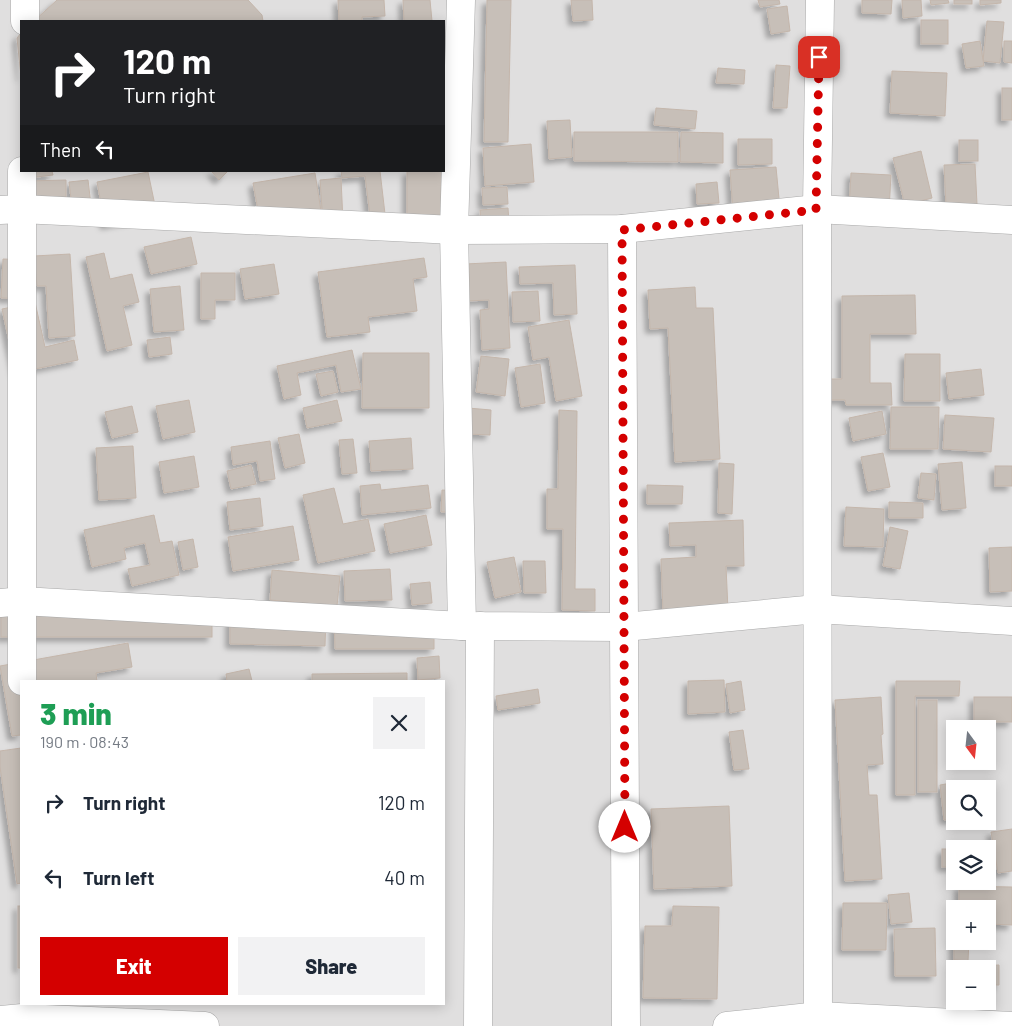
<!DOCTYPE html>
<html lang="en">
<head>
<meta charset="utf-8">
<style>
  :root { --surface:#fff; --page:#f2f2f3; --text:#1f2937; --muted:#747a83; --accent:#d40000 }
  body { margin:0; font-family:Barlow,sans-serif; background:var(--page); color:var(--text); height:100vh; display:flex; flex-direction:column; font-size:19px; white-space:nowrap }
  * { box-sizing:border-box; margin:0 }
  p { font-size:16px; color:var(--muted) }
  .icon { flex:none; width:28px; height:28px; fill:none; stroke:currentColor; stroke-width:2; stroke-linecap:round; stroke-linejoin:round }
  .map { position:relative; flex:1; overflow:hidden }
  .panel { position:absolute; left:20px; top:680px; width:425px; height:325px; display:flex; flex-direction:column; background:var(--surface); border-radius:0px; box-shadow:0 2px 12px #0003 }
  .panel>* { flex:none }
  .banner { position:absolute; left:20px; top:20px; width:425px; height:152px; border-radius:0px; box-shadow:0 2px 12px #0003; background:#202124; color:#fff; overflow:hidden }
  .needle { width:32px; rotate:165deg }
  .fabs { position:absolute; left:946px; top:720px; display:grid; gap:10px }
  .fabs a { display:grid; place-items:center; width:50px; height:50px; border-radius:0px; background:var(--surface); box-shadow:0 2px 12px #0003; font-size:25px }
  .pin { position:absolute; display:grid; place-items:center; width:42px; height:42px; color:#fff; margin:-21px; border-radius:10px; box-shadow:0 2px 8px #0006 }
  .me { position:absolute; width:55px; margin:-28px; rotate:0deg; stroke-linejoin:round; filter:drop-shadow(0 0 4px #0008) }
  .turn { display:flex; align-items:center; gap:18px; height:105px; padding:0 20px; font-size:22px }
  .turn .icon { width:65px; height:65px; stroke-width:2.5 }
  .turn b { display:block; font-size:35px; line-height:42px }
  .then { display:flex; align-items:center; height:48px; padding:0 20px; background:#0003; gap:10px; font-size:19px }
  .round { display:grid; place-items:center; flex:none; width:52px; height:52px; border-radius:0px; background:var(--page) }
  .head { display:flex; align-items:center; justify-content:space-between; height:85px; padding:0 20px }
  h1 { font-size:30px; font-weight:800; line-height:38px; color:#1e9e55 }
  .action { display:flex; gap:10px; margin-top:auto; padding:10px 20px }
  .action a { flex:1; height:58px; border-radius:0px; background:var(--accent); color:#fff; font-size:20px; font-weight:800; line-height:58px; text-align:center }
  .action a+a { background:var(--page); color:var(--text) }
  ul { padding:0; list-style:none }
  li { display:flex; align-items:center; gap:15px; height:75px; padding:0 20px }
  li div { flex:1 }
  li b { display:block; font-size:19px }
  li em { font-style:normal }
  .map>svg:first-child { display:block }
  .residential { fill:#e0dfdf; fill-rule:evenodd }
  .building { fill:#c7bfb8; stroke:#c4b6ab; filter:url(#shadow) }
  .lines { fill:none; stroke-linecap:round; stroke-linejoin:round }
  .minor-casing { stroke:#a9a9a9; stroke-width:29 }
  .minor { stroke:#fff; stroke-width:28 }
  .route { stroke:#d40000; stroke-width:9; stroke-dasharray:0 16.2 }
</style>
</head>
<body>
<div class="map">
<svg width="1012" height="1026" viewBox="0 0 1012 1026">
  <defs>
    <filter id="shadow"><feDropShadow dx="-4.5" dy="4.5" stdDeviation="2.5" flood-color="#0004"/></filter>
  </defs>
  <rect width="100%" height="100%" fill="#f2efe9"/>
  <path class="residential" d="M0,0h1012v1026h-1012zM21,21h423v150h-423zM21,681h423v323h-423zM955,729h33v32h-33zM955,789h33v32h-33zM955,849h33v32h-33zM955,909h33v32h-33zM955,969h33v32h-33z"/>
  <g class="building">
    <path d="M57,0h191l14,15 1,6h-229z"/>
    <path d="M338,0h46l1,16 -23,1v4h-23z"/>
    <path d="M403,0h27l2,21h-28z"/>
    <path d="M487,0h24l-3,142h-24z"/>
    <path d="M571,0h21l1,20 -20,1z"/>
    <path d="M758,0h21l1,4 -20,3z"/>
    <path d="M862,0h30l-1,14 -29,-1z"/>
    <path d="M902,0h19l1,16 -19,2z"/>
    <path d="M930,0h18l1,3 -18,2z"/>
    <rect x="954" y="0" width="18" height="4"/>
    <path d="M980,0h21v3l-21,2z"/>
    <path d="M787,6l3,25 -19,3 -4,-25z"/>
    <rect x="921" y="20" width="27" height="24"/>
    <path d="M987,21l17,1 -4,41 -17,-2z"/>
    <path d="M21,33v44l-4,-39z"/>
    <path d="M980,41l4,25 -18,2 -4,-24z"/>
    <path d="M1004,41h8v22l-8,-1z"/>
    <path d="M776,65l14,1 -3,42h-14z"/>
    <path d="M718,68l27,2 -1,14 -28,-1z"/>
    <path d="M892,71l55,2 -2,43 -55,-3z"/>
    <rect x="1002" y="88" width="10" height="32"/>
    <path d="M656,108l41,3 -2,18 -41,-4z"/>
    <path d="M570,120l2,37 -23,2 -2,-38z"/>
    <path d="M574,132h104v30l-104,-1z"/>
    <path d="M681,132l42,1v30l-43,-1z"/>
    <path d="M738,139h34v25l-34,1z"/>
    <rect x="959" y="140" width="19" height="21"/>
    <path d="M531,144l3,38 -49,4 -2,-38z"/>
    <path d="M921,151l11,47 -27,7 -12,-47z"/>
    <path d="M975,164l2,40 -31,2 -2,-41z"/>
    <path d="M776,167l4,42 -47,3 -3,-42z"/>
    <path d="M28,171h24l1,4 -24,3z"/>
    <path d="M211,171h17l-9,9z"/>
    <path d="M341,171h39l5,43 -15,2 -5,-40 -23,2z"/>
    <path d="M407,171h35v57l-35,1z"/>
    <path d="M148,172l9,43 -52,10 -8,-43z"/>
    <path d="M315,173l7,44 -61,10 -8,-44z"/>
    <path d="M851,173l40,2 -2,36 -40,-2z"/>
    <path d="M341,178l2,44 -20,1 -3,-43z"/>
    <path d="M66,180v22l-41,2v-23z"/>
    <path d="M88,180l3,25 -19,2 -3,-25z"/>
    <path d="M717,182l2,21 -22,1 -1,-20z"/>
    <path d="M507,187l1,17 -25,1 -1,-17z"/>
    <path d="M508,208l1,14 -28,1 -1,-13z"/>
    <path d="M191,237l6,27 -46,10 -7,-27z"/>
    <path d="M104,253l6,26 22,-5 7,28 -16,4 9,39 -25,6 -21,-94z"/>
    <path d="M70,254l5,82 -26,2 -3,-52h-9l-3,-30z"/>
    <path d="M424,258l3,19 -14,2 4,32 -49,6 2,15 -43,5 -9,-65z"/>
    <path d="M3,259l29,1 -1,39 -30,-1z"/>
    <path d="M506,262l4,86 -28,2 -2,-40 9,-1v-9l-22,1 -2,-37z"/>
    <path d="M274,264l5,30 -34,5 -5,-30z"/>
    <path d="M575,265l2,49 -23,1 -1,-32 -33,1 -1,-17z"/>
    <path d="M201,273h34v27h-20v19h-14z"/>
    <path d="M180,286l4,44 -30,2 -4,-43z"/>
    <path d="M695,287l1,21h17l7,151 -45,3 -7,-134 -18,1 -2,-39z"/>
    <path d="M538,291l2,30 -27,1 -1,-30z"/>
    <path d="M915,295l1,39h-46v49h21l1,22h-46l-1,-5h-30v-21h27v-83z"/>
    <path d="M35,302l10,45 29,-7 4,20 -62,13 -14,-64z"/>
    <path d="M569,320l13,76 -26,5 -7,-44 -16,3 -5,-33z"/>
    <path d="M170,337l2,17 -23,3 -2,-17z"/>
    <path d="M352,350l9,39 -20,3 -5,-27 -39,8 4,22 -17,4 -7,-33z"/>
    <path d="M363,353h66v55h-67z"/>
    <path d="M905,354h35v47h-36z"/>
    <path d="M481,356l28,3 -4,37 -29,-4z"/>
    <path d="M540,364l5,39 -24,4 -6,-39z"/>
    <path d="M981,369l3,26 -35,4 -3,-26z"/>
    <path d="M333,371l5,21 -17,4 -5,-22z"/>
    <path d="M189,400l6,32 -32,7 -7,-33z"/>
    <path d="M337,400l5,21 -35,7 -4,-20z"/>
    <path d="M132,406l6,26 -26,6 -7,-26z"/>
    <path d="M891,407h48l-1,42h-48z"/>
    <path d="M468,408l23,2 -1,25 -23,-1z"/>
    <path d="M559,410l18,1 -2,178h20v22l-33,-1 1,-81h-16v-40h11z"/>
    <path d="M882,411l4,23 -33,7 -4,-23z"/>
    <path d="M945,415l49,3 -3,34 -48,-3z"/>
    <path d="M299,434l6,29 -20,5 -7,-30z"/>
    <path d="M411,438l2,31 -42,2 -2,-30z"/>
    <path d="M353,439l4,34 -15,1 -3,-34z"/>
    <path d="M270,441l5,38 -15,2 -3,-20 -24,4 -2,-18z"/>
    <path d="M133,446l3,52 -37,2 -3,-52z"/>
    <path d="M883,453l7,34 -22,4 -7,-34z"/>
    <path d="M194,456l5,31 -35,6 -5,-31z"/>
    <path d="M962,462l4,46 -24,2 -4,-46z"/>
    <path d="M719,463l15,1 -2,50 -14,-1z"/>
    <path d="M251,465l5,19 -25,5 -4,-18z"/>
    <rect x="995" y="466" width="17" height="20"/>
    <path d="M921,473l15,1 -2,26 -16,-2z"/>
    <path d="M380,484l1,6 47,-5 3,23 -69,7 -2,-29z"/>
    <path d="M647,485l36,1 -1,18h-35z"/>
    <path d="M334,488l9,36 25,-5 7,32 -57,12 -15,-68z"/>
    <path d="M442,490l18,1 -1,21h-18z"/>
    <path d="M260,498l3,28 -33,4 -3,-28z"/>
    <path d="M889,502l34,1v15h-34z"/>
    <path d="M846,507l38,2 -1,38 -39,-1z"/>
    <path d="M154,515l6,28 12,-2 7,34 -47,11 -4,-17 22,-4 -5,-22 -21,5 2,11 -34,8 -8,-37z"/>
    <path d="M426,515l6,30 -42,8 -6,-29z"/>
    <path d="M743,520l1,46h-18l2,44 -65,3 -2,-54 35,-2v-12l-26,1 -1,-23z"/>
    <path d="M293,526l6,34 -66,11 -5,-34z"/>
    <path d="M890,527l18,4 -8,38 -17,-3z"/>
    <path d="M193,539l5,28 -15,3 -5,-28z"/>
    <path d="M1012,547v44l-22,1 -1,-44z"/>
    <path d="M514,557l7,35 -26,6 -8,-36z"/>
    <path d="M523,561h22l1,32h-22z"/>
    <path d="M390,569l2,31 -47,1 -1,-30z"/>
    <path d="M272,570l68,6 -3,30 -67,-6z"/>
    <path d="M430,582l2,21 -20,2 -2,-21z"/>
    <rect x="1" y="608" width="211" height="29"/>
    <path d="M230,615l96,2 -1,29 -95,-2z"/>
    <path d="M334,619h100v30h-99z"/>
    <path d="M128,643l4,24 -36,6 1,8h-76v54l-9,1 -12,-70z"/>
    <path d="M439,656l1,22 -22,2 -1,-22z"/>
    <path d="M249,669l3,12h-25l-1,-7z"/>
    <path d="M407,673v8h-95v-7z"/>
    <path d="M724,680l1,32 -37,2v-33z"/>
    <path d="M741,681l4,29 -15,3 -4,-29z"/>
    <path d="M896,681h64l-1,15h-44v99h-19z"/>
    <path d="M538,689l2,14 -42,7 -2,-14z"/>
    <path d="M881,697l2,37 -2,1 2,29 -16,1 2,30h8l5,84 -37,2 -10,-181z"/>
    <rect x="974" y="697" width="38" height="25"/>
    <rect x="918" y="700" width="19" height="92"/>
    <path d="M743,730l6,39 -15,1 -5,-38z"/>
    <path d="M21,748v135l-4,1 -17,-117v-16z"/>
    <path d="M957,782l1,7h-3v30l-11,1 -4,-35z"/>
    <path d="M729,806l3,80 -78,3 -3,-80z"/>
    <path d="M1012,829v42l-14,2 -7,-41z"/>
    <rect x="942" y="849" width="13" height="18"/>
    <path d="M959,886l53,1v38l-24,-1v-15h-29z"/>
    <path d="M909,893l3,29 -21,2 -3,-29z"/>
    <path d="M843,903h44l-1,47h-44z"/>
    <rect x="18" y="906" width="3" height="62"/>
    <path d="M673,906l46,1 -2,92 -74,-1 2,-72h27z"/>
    <path d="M935,928l1,48h-41l-1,-47z"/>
    <path d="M954,937h1v4h14l-1,20 -14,-1z"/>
    <path d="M999,965v20h-11v-16h-33v2v-4z"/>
  </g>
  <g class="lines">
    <defs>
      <g id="minor">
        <path d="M461,0l-7,230 8,396"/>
        <path d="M25,21v-21"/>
        <path d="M0,210l21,-1 433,21 168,-1 195,-20 195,11"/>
        <path d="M622,229l4,797"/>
        <path d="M0,603l22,-2 440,25 162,1 193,-18 195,12"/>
        <path d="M22,681v-510"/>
        <path d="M0,1020l22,-2 183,8"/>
        <path d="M478,1026l2,-400"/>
        <path d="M727,1026l92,-10 193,10"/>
        <path d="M818,1026l-1,-817 3,-209"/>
      </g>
    </defs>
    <use href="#minor" class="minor-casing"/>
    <use href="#minor" class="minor"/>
  </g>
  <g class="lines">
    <path class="route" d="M625,827l-3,-597 194,-20 3,-153"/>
  </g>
</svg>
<div class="fabs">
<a><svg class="needle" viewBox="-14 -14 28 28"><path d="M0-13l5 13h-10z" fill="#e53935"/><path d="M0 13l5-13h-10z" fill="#747a83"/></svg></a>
<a><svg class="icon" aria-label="search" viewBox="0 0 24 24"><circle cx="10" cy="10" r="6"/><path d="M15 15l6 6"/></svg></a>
<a><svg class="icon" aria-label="layers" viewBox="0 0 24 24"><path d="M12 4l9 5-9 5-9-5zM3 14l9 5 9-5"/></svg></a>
<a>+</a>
<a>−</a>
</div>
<div class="pin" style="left:819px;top:57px;background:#d93025"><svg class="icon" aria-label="arrive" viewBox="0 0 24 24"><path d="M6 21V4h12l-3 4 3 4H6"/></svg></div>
<svg class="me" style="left:625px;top:827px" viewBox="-20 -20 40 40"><circle r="19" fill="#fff"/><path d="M0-13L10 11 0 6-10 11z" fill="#d40000"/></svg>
<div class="banner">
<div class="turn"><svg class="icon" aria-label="right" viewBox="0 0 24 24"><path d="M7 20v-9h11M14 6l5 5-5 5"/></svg><div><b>120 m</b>Turn right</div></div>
<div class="then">Then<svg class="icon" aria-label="left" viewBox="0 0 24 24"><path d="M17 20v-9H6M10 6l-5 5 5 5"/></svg></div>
</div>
<section class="panel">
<div class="head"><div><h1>3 min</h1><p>190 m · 08:43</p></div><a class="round"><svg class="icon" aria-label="close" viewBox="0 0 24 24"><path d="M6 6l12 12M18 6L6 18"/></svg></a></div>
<ul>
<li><svg class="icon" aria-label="right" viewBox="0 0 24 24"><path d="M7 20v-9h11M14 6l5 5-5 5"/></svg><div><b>Turn right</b></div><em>120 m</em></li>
<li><svg class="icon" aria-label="left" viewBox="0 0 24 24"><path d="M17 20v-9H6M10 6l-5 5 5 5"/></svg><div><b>Turn left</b></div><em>40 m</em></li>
</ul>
<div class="action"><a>Exit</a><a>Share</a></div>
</section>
</div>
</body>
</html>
